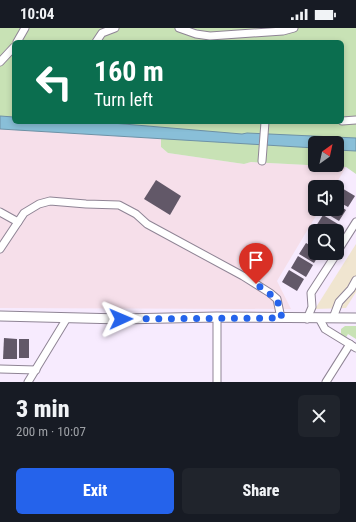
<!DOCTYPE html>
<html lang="en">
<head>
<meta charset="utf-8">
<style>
  :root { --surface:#171b24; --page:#20242c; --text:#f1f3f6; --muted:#9ea1a6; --accent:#2563eb }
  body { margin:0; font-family:"Roboto Condensed",sans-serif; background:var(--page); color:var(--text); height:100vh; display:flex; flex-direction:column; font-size:15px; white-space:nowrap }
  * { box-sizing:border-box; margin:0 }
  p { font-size:13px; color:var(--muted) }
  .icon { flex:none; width:22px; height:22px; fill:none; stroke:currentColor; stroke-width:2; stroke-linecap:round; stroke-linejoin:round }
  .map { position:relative; height:354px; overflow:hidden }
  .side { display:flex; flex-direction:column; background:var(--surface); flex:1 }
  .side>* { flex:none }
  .hud { position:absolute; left:12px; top:12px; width:332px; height:84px; border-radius:6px; box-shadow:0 2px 6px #0003; background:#0b6e4f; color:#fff; overflow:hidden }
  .needle { width:26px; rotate:33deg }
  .buttons { position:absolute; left:308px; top:108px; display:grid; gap:8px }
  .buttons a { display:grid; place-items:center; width:36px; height:36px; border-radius:6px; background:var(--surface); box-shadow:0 2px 6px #0003; font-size:20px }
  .pin { position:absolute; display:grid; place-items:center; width:34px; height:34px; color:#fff; margin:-41px -17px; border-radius:50% 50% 50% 0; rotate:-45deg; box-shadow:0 0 4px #0007 }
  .pin .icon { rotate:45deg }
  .me { position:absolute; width:44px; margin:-22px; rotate:89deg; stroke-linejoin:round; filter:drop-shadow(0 0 3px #0008) }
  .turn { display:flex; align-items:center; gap:14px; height:84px; padding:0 16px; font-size:18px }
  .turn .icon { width:52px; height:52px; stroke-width:2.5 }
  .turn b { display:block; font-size:28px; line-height:34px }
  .round { display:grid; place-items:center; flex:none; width:42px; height:42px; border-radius:6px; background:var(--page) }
  .overview { display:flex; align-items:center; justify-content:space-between; height:68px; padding:0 16px }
  h1 { font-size:24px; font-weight:800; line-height:30px }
  .cta { display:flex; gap:8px; margin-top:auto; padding:8px 16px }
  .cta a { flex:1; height:46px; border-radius:6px; background:var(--accent); color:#fff; font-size:16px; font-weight:800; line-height:46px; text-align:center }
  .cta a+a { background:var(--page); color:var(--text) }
  .status { display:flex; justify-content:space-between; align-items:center; height:28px; padding:0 20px; background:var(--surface); direction:ltr }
  .status svg { height:11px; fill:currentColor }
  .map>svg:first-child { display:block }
  .commercial { fill:#f0e5d0 }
  .industrial { fill:#f6dfea }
  .green { fill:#c8e2b5; fill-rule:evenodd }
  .water { fill:#89bfd8; stroke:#6e92a6 }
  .building { fill:#625868 }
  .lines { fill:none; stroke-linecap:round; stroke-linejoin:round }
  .minor-casing { stroke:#8f8495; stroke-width:9 }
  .major-casing { stroke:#8f8495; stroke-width:11 }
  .minor { stroke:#fff; stroke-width:7 }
  .major { stroke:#fff; stroke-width:9 }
  .route { stroke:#2563eb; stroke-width:7; stroke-dasharray:0 12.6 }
</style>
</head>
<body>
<div class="status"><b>10:04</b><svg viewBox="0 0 49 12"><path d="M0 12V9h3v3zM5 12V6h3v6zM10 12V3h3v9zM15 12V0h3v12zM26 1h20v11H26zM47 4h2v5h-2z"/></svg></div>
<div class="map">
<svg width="356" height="354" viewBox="0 0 356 354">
  <rect width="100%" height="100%" fill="#f7ebfe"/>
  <path class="commercial" d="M356,216v48l-10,16 -31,1z"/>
  <path class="industrial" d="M0,101l161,10v8l7,6 76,11 7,-2 95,5 -12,20h-19v22h5l-43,72 14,28 -291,-1z"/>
  <g class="green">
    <path d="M0,0h356v146l-10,-7 -95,-5 -7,2 -76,-11 -7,-6v-20l-77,-5h258v-80h-328v75l-14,-1zM315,115h22v22h-22z"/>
    <path d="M345,298h11v13l-8,-5 -3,5 -4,-4v-6z"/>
  </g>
  <path class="water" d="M0,88l14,1v5l98,1 130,11 5,-1 109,5v13l-19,-1v-7h-22v5l-315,-19z"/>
  <g class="building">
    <path d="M156,152l25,16 -11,19 -26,-16z"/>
    <path d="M340,159l15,9 -7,11 -11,-6v-9z"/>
    <path d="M337,176l9,6 -7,11 -15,-9 2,-3h11z"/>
    <path d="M323,187l15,9 -5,7h-9l-8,-5z"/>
    <path d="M315,200l3,3h-3v14l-7,-5z"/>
    <path d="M306,215l9,5v5h5l-6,10 -15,-9z"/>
    <path d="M298,228l15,9 -7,12 -15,-9z"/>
    <path d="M289,242l15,9 -7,12 -15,-9z"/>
    <path d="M4,310l13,1v20h-14z"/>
    <rect x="19" y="311" width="10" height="19"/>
  </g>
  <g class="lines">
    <defs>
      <g id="minor">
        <path d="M179,0l17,6 14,2 73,-5 11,-3"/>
        <path d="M17,14l8,-14"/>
        <path d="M96,14l6,-9 13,-5"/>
        <path d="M0,34l14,-15"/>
        <path d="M342,93l14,-1"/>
        <path d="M262,133l3,-39"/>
        <path d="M0,184l18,10"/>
        <path d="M0,221l24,-36 15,-9 11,-3 36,3 33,1 17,9 11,10 96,52 27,17 7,6 4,19"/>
        <path d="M337,224l19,-30"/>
        <path d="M217,289v65"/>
        <path d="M319,290l6,11 31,19"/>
        <path d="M333,290l6,-16 12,-13 5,-9"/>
        <path d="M307,291l5,-12 -1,-14 26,-40"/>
        <path d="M0,341l36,1"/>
        <path d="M28,354l39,-64"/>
        <path d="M326,354l24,-38"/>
      </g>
      <path id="major" d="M0,288l121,3 96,-2 139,1"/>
    </defs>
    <use href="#minor" class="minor-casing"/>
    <use href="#major" class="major-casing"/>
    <use href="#minor" class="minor"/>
    <use href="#major" class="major"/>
  </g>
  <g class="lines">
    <path class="route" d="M121,291l161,-1 -5,-19 -21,-15"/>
  </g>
</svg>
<div class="buttons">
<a><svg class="needle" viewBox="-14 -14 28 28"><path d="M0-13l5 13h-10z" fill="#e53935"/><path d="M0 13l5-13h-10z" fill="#9ea1a6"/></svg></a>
<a><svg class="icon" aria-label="sound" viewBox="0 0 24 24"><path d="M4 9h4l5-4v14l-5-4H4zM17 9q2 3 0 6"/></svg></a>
<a><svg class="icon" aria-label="search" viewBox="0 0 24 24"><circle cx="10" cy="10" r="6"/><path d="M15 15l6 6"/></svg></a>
</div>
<div class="pin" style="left:256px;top:256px;background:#d93025"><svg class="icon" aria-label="arrive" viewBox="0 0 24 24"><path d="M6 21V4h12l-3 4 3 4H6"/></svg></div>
<svg class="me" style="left:121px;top:291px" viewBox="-20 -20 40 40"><path d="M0-17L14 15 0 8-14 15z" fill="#2563eb" stroke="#fff" stroke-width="4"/></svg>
<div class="hud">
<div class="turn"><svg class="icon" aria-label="left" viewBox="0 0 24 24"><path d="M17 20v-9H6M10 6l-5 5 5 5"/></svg><div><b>160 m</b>Turn left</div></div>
</div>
</div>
<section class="side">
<div class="overview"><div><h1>3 min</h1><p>200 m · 10:07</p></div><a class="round"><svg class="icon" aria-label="close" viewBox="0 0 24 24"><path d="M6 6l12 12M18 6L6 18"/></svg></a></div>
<div class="cta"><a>Exit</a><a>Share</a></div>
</section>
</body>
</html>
